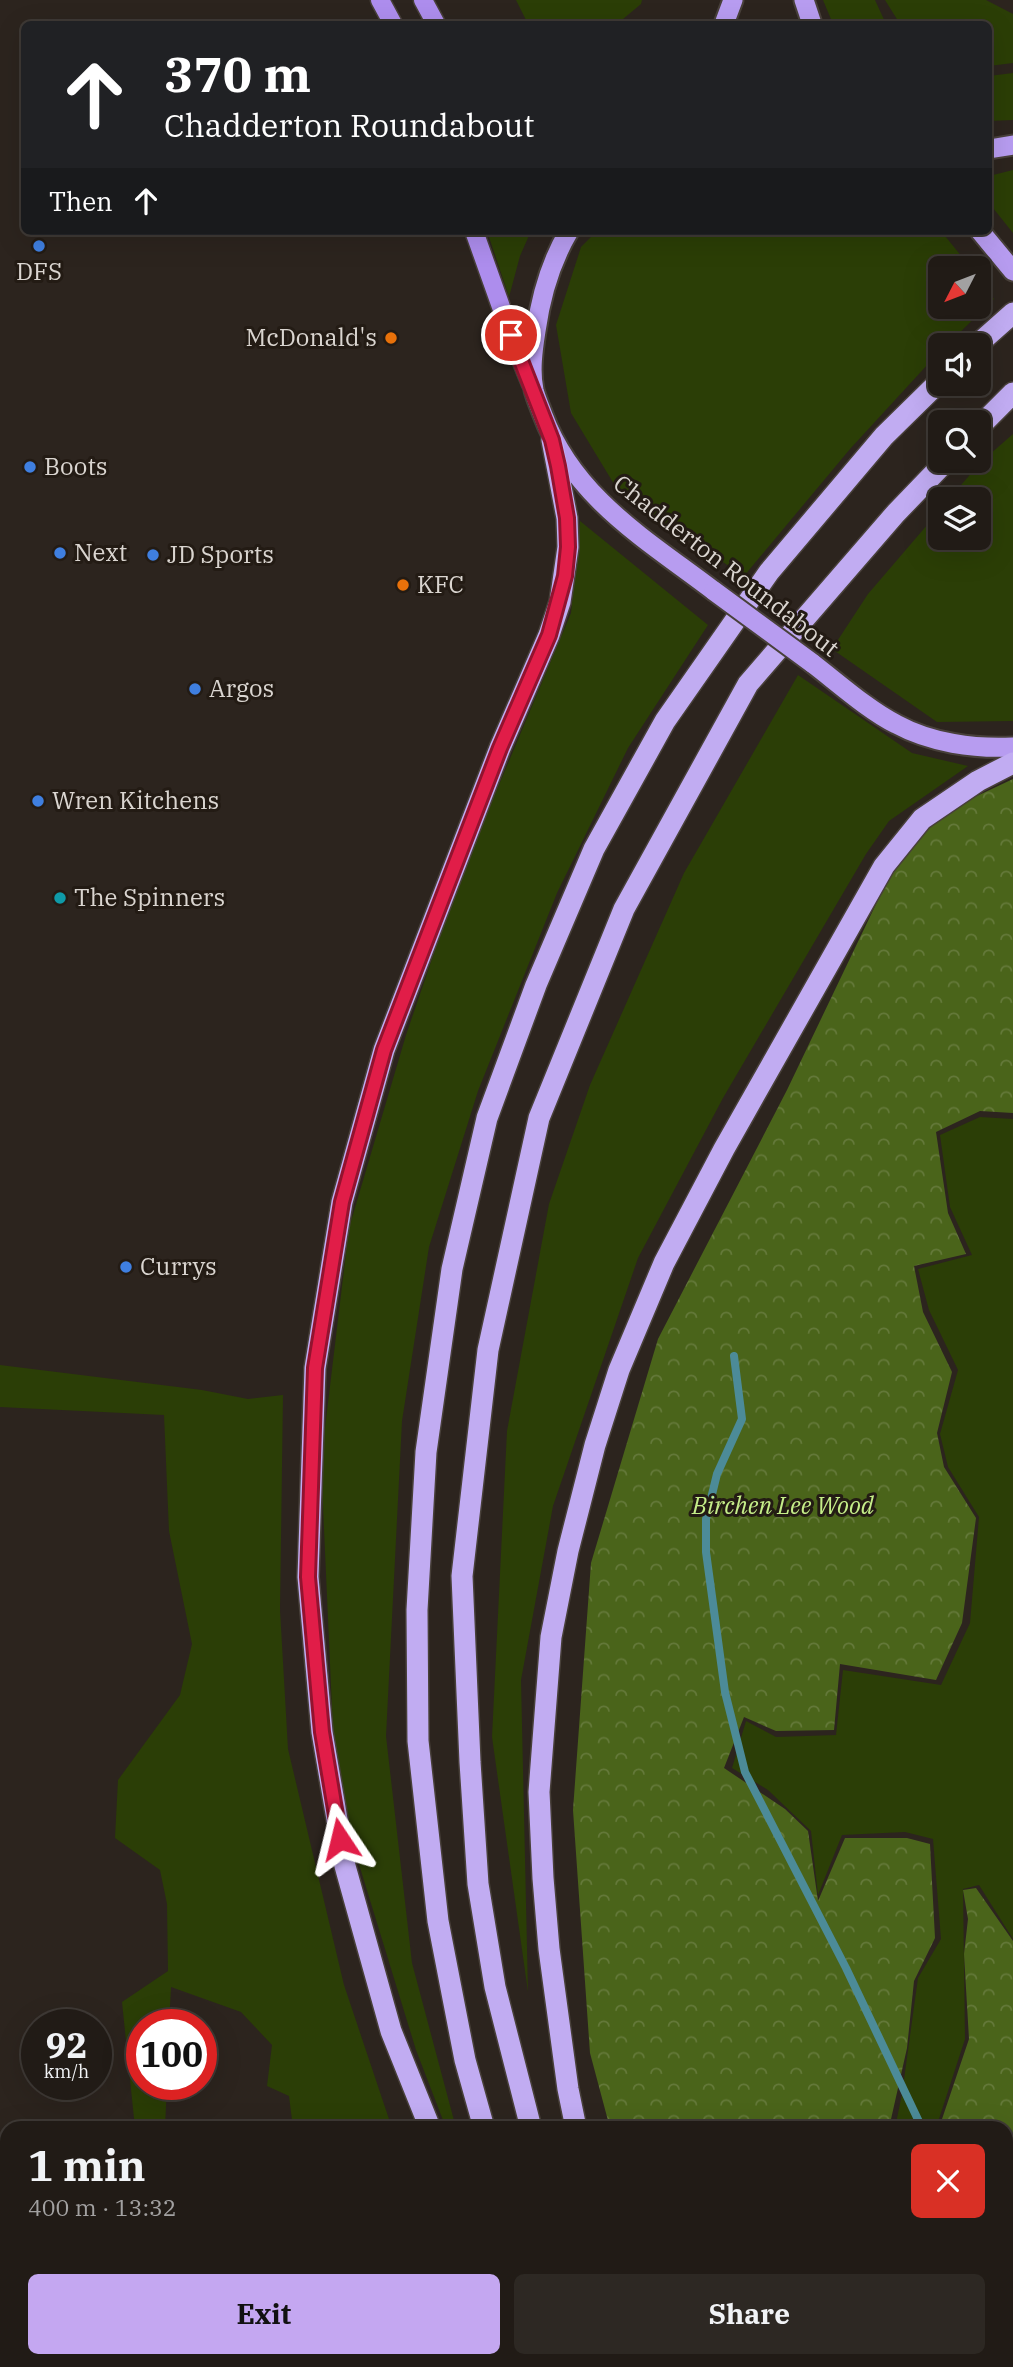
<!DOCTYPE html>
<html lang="en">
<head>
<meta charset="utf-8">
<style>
  :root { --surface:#211b16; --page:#2d2823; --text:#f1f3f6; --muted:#a2a1a1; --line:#3e3935; --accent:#c4a7f1 }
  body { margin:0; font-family:"IBM Plex Serif",serif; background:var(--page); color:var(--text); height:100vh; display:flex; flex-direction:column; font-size:26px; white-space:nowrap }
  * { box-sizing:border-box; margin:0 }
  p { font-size:23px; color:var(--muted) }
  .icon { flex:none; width:38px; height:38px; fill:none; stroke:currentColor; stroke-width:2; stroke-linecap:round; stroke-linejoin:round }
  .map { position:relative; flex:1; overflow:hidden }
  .details { position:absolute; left:0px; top:2121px; width:1013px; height:247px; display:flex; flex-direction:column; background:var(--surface); border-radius:21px 21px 0 0; box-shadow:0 7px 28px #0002,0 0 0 2px var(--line) }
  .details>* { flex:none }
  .hud { position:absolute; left:21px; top:21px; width:971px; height:214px; border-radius:10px; box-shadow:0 7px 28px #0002,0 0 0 2px var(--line); background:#202124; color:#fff; overflow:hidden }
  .needle { width:46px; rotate:228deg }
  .controls { position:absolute; left:928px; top:256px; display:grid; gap:14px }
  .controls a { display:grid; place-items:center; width:63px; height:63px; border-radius:10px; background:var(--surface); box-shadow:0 7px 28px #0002,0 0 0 2px var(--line); font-size:35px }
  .speed { position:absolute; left:21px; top:2009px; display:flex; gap:14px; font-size:35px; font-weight:700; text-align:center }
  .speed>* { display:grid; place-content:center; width:91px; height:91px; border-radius:50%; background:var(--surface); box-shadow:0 7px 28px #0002,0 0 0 2px var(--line); line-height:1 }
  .speed small { font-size:18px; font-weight:400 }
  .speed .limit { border:10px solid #d22; background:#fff; color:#111 }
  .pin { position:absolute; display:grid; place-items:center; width:60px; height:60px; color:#fff; margin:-30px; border:4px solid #fff; border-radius:50%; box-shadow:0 2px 7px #0007 }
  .me { position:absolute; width:77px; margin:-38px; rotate:350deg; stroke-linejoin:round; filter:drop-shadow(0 0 5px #0008) }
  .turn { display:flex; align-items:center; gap:24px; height:147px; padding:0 28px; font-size:32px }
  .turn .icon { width:91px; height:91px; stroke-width:2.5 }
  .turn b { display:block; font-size:49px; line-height:60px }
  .then { display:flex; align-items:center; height:66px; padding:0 28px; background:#0003; gap:14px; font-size:26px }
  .round { display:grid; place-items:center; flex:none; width:74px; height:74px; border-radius:10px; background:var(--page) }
  .head { display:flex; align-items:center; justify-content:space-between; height:119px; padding:0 28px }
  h1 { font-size:42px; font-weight:800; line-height:52px }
  .action { display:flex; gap:14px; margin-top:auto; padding:14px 28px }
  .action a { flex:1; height:80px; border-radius:10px; background:var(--accent); color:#111; font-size:28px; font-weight:800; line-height:80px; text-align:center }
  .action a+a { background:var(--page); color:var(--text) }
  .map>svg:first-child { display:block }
  .green { fill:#2b3e06 }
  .forest { fill:url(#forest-crowns) }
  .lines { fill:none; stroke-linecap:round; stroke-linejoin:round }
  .stream { stroke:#4c8b98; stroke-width:8 }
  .minor-casing { stroke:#48403a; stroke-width:21 }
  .primary-casing { stroke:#48403a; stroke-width:21 }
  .trunk-casing { stroke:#48403a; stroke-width:23 }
  .motorway-casing { stroke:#48403a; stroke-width:24 }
  .minor { stroke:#695b89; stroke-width:18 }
  .primary { stroke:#ad8ded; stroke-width:18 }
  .trunk { stroke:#b79cf0; stroke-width:19 }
  .motorway { stroke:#c1acf2; stroke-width:21 }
  .trunk-bridge-casing { stroke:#48403a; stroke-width:23; stroke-linecap:butt }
  .trunk-bridge { stroke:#b79cf0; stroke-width:19 }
  .route-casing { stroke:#92132f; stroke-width:18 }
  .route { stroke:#e11d48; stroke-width:12 }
  .shop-dot { fill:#3f7fe0; stroke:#231b14; stroke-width:2.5 }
  .food-dot { fill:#e8710a; stroke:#231b14; stroke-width:2.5 }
  .culture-dot { fill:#0f9aa8; stroke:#231b14; stroke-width:2.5 }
  .labels { text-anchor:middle; stroke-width:6; stroke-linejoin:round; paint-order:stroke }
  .poi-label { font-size:24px; fill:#dad5d0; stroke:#231b14; text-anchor:start }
  .street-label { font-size:24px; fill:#dad5d0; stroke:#231b14 }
  .park-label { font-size:24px; font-style:italic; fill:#c5ee89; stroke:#231b14 }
</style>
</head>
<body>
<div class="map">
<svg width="1013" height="2367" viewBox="0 0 1013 2367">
  <defs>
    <pattern id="forest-crowns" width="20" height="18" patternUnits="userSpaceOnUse" patternTransform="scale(1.75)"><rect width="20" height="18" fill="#4a641a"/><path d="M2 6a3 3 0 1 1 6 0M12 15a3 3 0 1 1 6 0" fill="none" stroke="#64793a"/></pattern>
  </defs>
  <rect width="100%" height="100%" fill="#2c241e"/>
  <g class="green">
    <path d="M516,0h126l-1,4 -24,20h-89z"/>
    <path d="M823,0h52l11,24h-53z"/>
    <path d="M885,0h101l27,14v49l-24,3v-42h-89z"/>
    <path d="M1013,73v47l-24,1v-45z"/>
    <path d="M1013,170v63l-24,-30v-27z"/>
    <path d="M487,231h44l-11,25 -11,41z"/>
    <path d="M597,231h344l30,37h-31v38h38v-29l16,22 -47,46h-7v6l-90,98 -106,127 -124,-82 -49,-81 -15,-88 25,-78z"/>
    <path d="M1013,434v287l-76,1 -105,-73 36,-55 72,-84v27h38v-38h-29l32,-37z"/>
    <path d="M580,521l128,104 -80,123 -71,145 -79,198 -49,156 -27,174 -16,315 26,227 44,165h-10l-30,-78 -62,-202 -21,-117 -12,-270 28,-233 57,-193 53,-155 112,-267z"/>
    <path d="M798,675l114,78 56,13 -79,55 -23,33 -143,244 -85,160 -85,248 -32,174 7,312 -36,-255 15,-306 42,-227 41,-119 94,-212z"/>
    <path d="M980,1117l33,2v820l-34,-54 -16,4 2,150 -29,89h-41l7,-34 16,-116 23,-39 -8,-100 -28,-7 -63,3 -24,60 -7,-64 -43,-41 -36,-22 14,-47 30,16 60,-2 7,-65 98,15 29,-62 9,-106 -31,-50 -8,-33 18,-64 -29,-60 -11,-41 54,-14 -22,-48 -10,-72z"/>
    <path d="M0,1365l202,25 46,9 35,-4 -3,215 8,139 56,236 48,143h-99l-4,-32 -22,-10 5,-41 -31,-33 -70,-25 -2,38h-27v59h25l-2,44h-30l-13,-126 46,-31 -1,-67 -7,-34 -45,-32 3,-58 62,-85 12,-51 -23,-113 -5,-116 -164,-8z"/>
    <path d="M1006,2355l7,1v11h-169v-6h162z"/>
    <path d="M358,2361h134l3,6h-131z"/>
  </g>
  <g class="forest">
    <path d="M1013,779v334l-33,-2 -44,21 12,81 18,41 -52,12 9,46 29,60 -15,61 7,34 32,51 -14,105 -26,57 -96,-16 -6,66 -58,1 -32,-14 -20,51 61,41 23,22 10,70 27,-63h62l23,6 5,94 -21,43 -7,67 -18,80h-279l-20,-75 -17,-243 18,-247 67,-224 129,-249 113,-236 47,-44z"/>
    <path d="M976,1888l37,53v410l-7,-1v-222h-67l30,-89 -5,-85 4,-35 -5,-29z"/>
    <path d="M685,2361h154l-1,6h-150z"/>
  </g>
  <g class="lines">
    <g class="stream">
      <path d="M734,1356l8,63 -25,55 -11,45v33l19,140 20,80 101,196 76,160"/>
      <path d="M1006,2249l7,2"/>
    </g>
    <defs>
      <path id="minor" d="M0,2275l7,-2"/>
      <g id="primary">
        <path d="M380,0l13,24"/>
        <path d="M423,0l13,24"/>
        <path d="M474,231l37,104 20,49"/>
      </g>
      <g id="trunk">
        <path d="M804,0l8,24"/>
        <path d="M724,24l9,-24"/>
        <path d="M989,149l24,-4"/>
        <path d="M569,231c-19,32 -28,64 -33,100 -3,19 -6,40 -2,59 2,8 6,17 9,25 31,83 104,125 171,176"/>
        <path d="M980,231l33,40"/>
        <path d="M812,663c25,19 56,47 84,61 35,19 78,25 117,23"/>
      </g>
      <g id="motorway">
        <path d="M977,345l36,-32"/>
        <path d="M978,428l35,-35"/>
        <path d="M430,2128l-39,-97 -46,-165 -23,-134 -14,-155 7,-209 27,-166 42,-152 116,-302 49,-113 11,-33 8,-55 -1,-29 -15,-78"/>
        <path d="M484,2128l-19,-68 -27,-139 -20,-180 -1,-131 9,-158 26,-183 35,-151 49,-133 58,-136 71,-128 104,-149 115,-136 56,-55"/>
        <path d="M531,2128l-36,-141 -17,-103 -8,-122 -8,-186 26,-226 51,-232 85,-209 124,-225 148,-171 51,-53"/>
        <path d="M576,2128l-8,-39 -19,-140 -6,-71 -4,-86 12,-155 17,-86 27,-106 24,-75 45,-107 60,-114 160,-283 38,-47 56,-38 35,-18"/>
        <path d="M525,2361l2,6"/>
        <path d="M564,2361l2,6"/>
        <path d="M606,2361l2,6"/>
        <path d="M640,2361l2,6"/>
      </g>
    </defs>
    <use href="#minor" class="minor-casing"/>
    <use href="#primary" class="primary-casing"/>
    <use href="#trunk" class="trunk-casing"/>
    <use href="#motorway" class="motorway-casing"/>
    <use href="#minor" class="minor"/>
    <use href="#primary" class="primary"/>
    <use href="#trunk" class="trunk"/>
    <use href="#motorway" class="motorway"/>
    <defs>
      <path id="trunk-bridge" d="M714,591l98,72"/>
    </defs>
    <use href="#trunk-bridge" class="trunk-bridge-casing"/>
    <use href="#trunk-bridge" class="trunk-bridge"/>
  </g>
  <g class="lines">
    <defs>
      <path id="route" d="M340,1839l-18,-107 -14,-155 7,-209 27,-166 42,-152 116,-302 49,-113 16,-59 3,-29 -1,-29 -9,-52 -6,-26 -41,-105"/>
    </defs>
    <use href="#route" class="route-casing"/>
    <use href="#route" class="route"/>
  </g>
  <g class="shop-dot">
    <circle cx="39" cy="246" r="7"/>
    <circle cx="30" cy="467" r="7"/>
    <circle cx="60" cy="553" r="7"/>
    <circle cx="153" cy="555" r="7"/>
    <circle cx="195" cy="689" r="7"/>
    <circle cx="38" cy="801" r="7"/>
    <circle cx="126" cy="1267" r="7"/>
  </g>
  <g class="food-dot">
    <circle cx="391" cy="338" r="7"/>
    <circle cx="403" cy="585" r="7"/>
  </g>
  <circle class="culture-dot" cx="60" cy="898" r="7"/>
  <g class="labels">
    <g class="poi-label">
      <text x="39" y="280" text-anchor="middle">DFS</text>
      <text x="377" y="346" text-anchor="end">McDonald's</text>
      <text x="44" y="475">Boots</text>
      <text x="74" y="561">Next</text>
      <text x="167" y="563">JD Sports</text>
      <text x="417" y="593">KFC</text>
      <text x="209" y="697">Argos</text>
      <text x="52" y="809">Wren Kitchens</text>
      <text x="74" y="906">The Spinners</text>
      <text x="140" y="1275">Currys</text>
    </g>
    <g class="street-label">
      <text transform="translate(726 566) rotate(38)" y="8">Chadderton Roundabout</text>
    </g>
    <g class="park-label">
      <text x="783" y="1514">Birchen Lee Wood</text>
    </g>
  </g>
</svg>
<div class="controls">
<a><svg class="needle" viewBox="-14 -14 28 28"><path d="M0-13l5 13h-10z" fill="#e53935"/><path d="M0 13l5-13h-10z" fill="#a2a1a1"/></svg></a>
<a><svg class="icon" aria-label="sound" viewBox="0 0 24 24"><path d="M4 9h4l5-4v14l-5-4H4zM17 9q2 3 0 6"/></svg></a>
<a><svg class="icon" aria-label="search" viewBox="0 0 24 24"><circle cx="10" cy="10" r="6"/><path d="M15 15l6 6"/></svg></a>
<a><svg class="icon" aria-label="layers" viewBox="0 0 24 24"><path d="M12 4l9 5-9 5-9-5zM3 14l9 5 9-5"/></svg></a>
</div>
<div class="speed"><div>92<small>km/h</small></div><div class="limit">100</div></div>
<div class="pin" style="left:511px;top:335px;background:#d93025"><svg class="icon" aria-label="arrive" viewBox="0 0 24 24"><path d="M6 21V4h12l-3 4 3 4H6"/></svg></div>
<svg class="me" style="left:340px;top:1839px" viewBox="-20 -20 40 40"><path d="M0-17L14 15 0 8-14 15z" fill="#e11d48" stroke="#fff" stroke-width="4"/></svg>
<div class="hud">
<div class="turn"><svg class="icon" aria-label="ahead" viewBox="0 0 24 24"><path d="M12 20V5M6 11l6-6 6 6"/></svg><div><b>370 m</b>Chadderton Roundabout</div></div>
<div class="then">Then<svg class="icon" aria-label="ahead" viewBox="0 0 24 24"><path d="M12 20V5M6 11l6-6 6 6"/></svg></div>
</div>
<section class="details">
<div class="head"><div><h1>1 min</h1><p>400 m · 13:32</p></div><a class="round" style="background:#d93025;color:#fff"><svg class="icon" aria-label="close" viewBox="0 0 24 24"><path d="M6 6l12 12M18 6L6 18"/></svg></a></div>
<div class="action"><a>Exit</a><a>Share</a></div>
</section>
</div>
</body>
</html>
